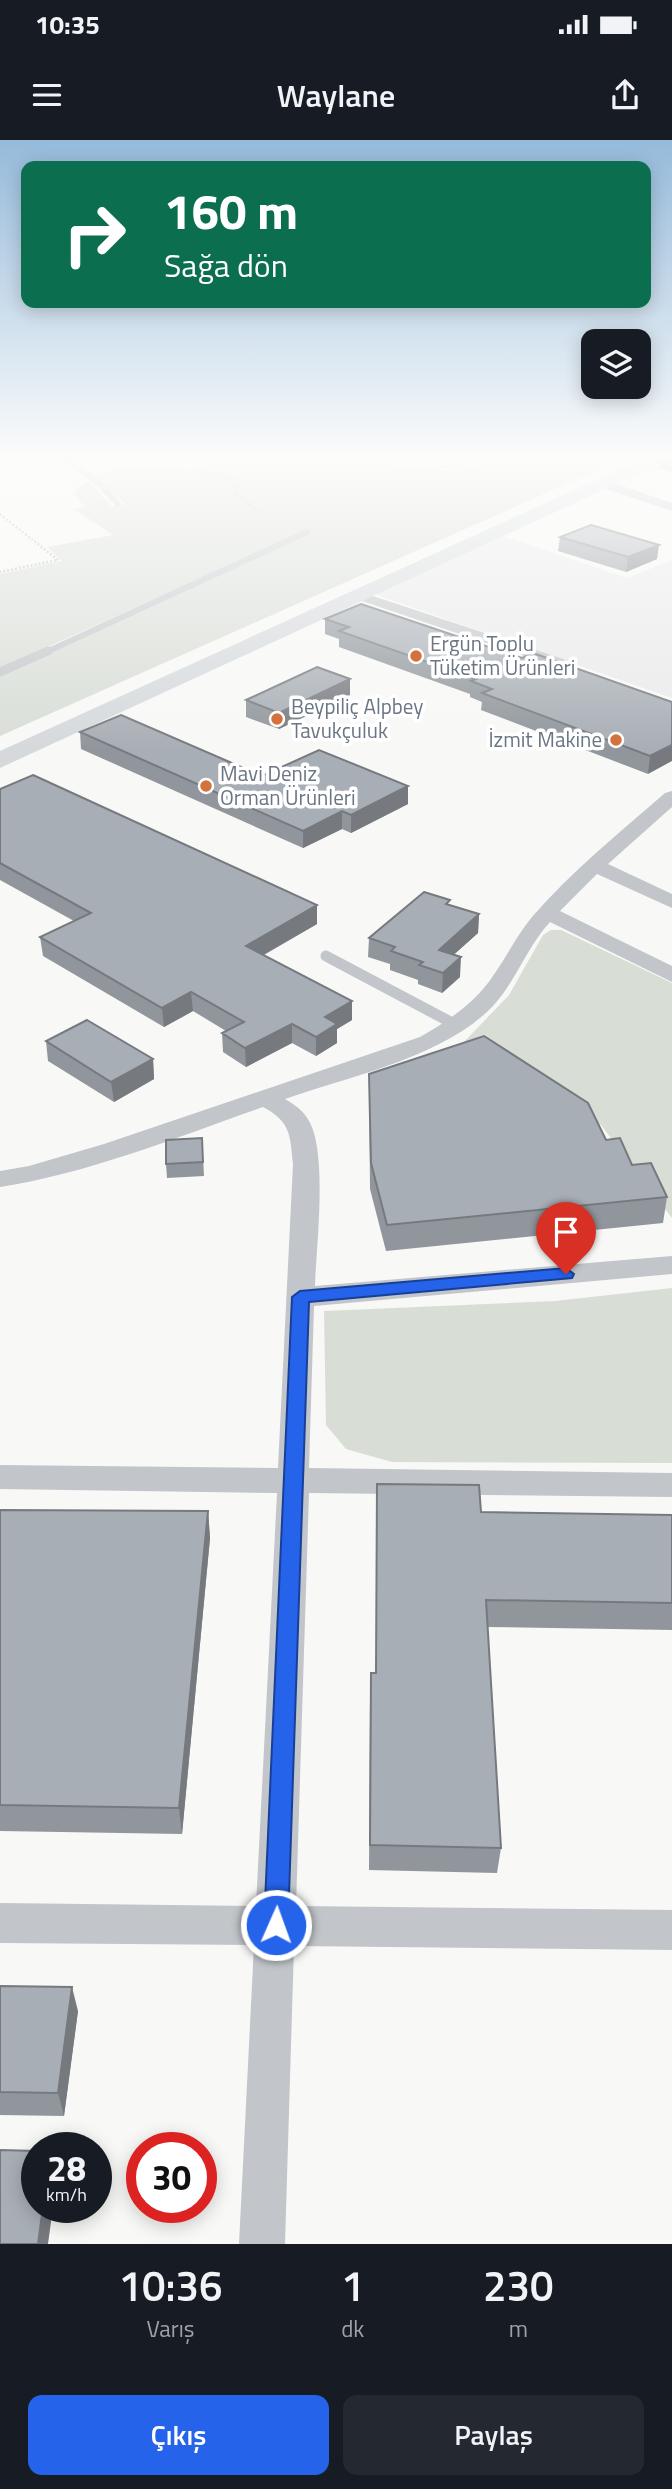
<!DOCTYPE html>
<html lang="tr">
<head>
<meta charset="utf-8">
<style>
  :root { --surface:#171b24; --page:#242831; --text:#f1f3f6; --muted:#9ea1a6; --accent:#2563eb }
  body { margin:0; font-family:"Titillium Web",sans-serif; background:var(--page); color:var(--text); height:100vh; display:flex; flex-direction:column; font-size:26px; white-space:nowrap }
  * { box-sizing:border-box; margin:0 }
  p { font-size:23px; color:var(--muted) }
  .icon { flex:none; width:38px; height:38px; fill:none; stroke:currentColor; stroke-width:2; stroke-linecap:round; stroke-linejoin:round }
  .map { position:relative; height:2104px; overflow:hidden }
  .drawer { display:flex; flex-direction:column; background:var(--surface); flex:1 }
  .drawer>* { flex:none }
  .guide { position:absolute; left:21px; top:21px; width:630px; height:147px; border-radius:14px; box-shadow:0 4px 18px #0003; background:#0b6e4f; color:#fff; overflow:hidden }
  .controls { position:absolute; left:581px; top:189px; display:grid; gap:14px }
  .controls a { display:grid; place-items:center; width:70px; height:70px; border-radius:14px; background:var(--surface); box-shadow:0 4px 18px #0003; font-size:35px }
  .speed { position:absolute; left:21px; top:1992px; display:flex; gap:14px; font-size:35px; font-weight:700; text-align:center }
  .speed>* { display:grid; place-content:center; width:91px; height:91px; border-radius:50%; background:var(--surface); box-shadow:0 4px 18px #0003; line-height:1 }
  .speed small { font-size:18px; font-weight:400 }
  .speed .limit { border:10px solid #d22; background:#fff; color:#111 }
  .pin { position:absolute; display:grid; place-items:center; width:60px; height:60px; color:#fff; margin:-72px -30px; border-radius:50% 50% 50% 0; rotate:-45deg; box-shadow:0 0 7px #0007 }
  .pin .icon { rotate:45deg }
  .me { position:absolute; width:77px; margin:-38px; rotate:2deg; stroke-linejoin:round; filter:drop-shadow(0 0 5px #0008) }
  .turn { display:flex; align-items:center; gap:24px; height:147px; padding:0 28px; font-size:32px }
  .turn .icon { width:91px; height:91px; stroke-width:2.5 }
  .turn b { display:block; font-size:49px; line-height:60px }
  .eta { display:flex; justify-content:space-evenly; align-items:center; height:119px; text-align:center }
  .eta b { font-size:42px; font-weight:600; line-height:49px }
  .cta { display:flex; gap:14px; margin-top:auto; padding:14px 28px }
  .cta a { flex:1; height:80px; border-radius:14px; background:var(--accent); color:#fff; font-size:28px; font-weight:600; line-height:80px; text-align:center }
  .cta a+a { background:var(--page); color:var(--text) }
  .status { display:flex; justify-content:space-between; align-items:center; height:49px; padding:0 35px; background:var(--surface); direction:ltr }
  .status svg { height:19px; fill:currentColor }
  header { display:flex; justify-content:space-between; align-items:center; height:91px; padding:0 28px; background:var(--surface); font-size:32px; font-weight:600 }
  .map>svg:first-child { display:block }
  .built { fill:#e9eaea }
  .green { fill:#d8ddd6 }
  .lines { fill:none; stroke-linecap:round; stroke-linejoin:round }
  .path { stroke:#babcbf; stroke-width:2.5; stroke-dasharray:2 2; stroke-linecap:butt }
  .service-far2 { stroke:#c2c5c9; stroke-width:6 }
  .service-far1 { stroke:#c2c5c9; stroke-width:9 }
  .service { stroke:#c2c5c9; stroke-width:11 }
  .minor { fill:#c2c5c9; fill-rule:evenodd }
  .secondary { fill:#d5d9dc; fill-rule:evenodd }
  .wall { fill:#90969c }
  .shaded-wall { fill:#767a7f }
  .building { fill:#a8aeb5; stroke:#767a7f; stroke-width:2 }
  .route { fill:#2563eb; stroke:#184099; stroke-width:2 }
  .poi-dot { fill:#d3723c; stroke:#fff; stroke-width:2.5 }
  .labels { text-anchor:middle; stroke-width:7; stroke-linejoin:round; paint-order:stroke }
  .far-poi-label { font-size:21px; fill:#6b7684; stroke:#fff; text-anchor:start }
</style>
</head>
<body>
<div class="status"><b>10:35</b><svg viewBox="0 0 49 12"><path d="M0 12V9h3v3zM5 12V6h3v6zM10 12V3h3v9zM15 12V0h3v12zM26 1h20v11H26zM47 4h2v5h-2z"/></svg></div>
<header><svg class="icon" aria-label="menu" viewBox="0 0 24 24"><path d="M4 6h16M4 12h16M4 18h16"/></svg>Waylane<svg class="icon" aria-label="share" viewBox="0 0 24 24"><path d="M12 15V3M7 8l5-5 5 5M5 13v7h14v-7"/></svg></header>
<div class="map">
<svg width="672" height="2104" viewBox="0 0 672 2104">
  <rect width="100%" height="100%" fill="#f8f8f6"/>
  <path class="built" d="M500,395l127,43 45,-18v138l-301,-105z"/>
  <g class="green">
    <path d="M249,316h82l76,12 36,2 28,-2 29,-7 4,-5h125l-629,280v-62l156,-70 154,-74 -310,138v-94l62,-13 -15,-14 66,-12 -39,-26 11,-2 -11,-13 4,-7 11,-6 23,26 13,-3 -32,-30 51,-6 47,4 37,-13z"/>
    <path d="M551,790h10l111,53v235l-71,-93 -136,-84 44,-46 34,-60z"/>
    <path d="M672,1148v175l-280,-1 -46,-13 -20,-24 -2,-114 231,-10z"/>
  </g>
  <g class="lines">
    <g class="path">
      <path d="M300,316l123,11 51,-1 27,-5 3,-5"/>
      <path d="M432,316l30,12"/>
      <path d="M110,332l34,-4 47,4 37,-13 21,-3"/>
      <path d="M198,333l35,4 4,17 20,17"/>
      <path d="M0,374l58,46 -58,12"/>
    </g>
    <g class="service-far2">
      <path d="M61,316l38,27 19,21"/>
      <path d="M44,513l263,-121"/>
    </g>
    <path class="service-far1" d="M0,532l48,-21"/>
    <path class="service" d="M326,816l132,70"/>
    <g class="minor">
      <path d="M602,339l70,24v8l-75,-25 -1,-3z"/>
      <path d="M355,450l217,72 2,3 -2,3h-12l-210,-71 -2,-3z"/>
      <path d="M672,651v16l-64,57 64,30v14l-75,-34 -37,37 112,55v16l-122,-60c-23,25 -34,59 -57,84 -49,51 -142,70 -208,93 10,6 19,12 24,22 19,33 7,126 6,165l357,-30v18l-358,32 -5,162 363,5v24l-363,-4 -13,413 376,4v40l-378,-4 -9,298h-46l15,-299 -254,-2v-40l256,3 21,-413 -277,-4v-24l278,3 15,-304c-3,-29 -2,-42 -30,-57 -86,30 -173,66 -263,80v-16l29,-5 75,-22 316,-107c28,-16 55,-34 73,-61 14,-20 24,-41 39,-59 40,-46 87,-84 133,-124z"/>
    </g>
    <path class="secondary" d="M649,316h22l-3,4 -668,308v-17z"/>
  </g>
  <g class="wall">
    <path d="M661,316h11v16l-13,-4z"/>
    <path d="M560,397l97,22 -31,13 -68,-21z"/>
    <path d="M325,479l197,39 150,44 -24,72 -167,-64 1,-8 -12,-5v-3l-131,-47v-8l-14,-5z"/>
    <path d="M350,555l-71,34 -33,-12v-17z"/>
    <path d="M80,592l182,44 146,10v18l-57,29 -9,-4 -39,19 -222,-99z"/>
    <path d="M0,649l317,116v19l-53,31 88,46v19l-15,9v14l-21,13 -24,-13 -46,24 -23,-15 -1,-19 4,-2 -33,-20 -29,16 -121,-71 -3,-19 34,-16 -74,-41z"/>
    <path d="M450,765l29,9 -1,19 -25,22 7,22 -18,16 -24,-9v-4l-28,-10v-6l-22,-7 1,-19z"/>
    <path d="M46,901l107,18 1,20 -40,23 -66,-41z"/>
    <path d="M369,934l237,66 61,57 -4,26 -277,28 -16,-62z"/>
    <path d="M202,998l2,38 -37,2 -1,-14z"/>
    <path d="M377,1344l104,28 191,3v115l-185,-3 14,221 -4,25 -128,-3 1,-171 6,-26z"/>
    <path d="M0,1370l208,1 2,27 -28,296 -182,-3z"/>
    <path d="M0,1846l78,25 -14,105 -64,-1z"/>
  </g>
  <g class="shaded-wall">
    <path d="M659,405l-2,14 -31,13 2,-15z"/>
    <path d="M350,539v16l-71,34v-16z"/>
    <path d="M672,605v16l-24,13 2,-18z"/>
    <path d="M408,646v18l-57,29v-18z"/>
    <path d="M342,671v18l-39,19v-17z"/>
    <path d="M317,765v19l-70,40 -1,-18z"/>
    <path d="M479,774l-1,19 -40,36 1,-19z"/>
    <path d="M461,817l-1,20 -18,16 1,-20z"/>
    <path d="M191,852l2,19 -29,16 -2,-19z"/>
    <path d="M352,861v19l-15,9v14l-21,13v-19l9,-20z"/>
    <path d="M292,884v19l-46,24 -1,-19z"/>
    <path d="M153,919l1,20 -40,23 -3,-20z"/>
    <path d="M208,1371l2,27 -28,296 -3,-26z"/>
    <path d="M72,1847l6,24 -14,105 -6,-23z"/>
    <path d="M43,2067h10l-5,37h-10z"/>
  </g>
  <g class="building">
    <path d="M662,316h10v3z"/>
    <path d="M591,385l68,20 -31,12 -68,-20z"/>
    <path d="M361,464l161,54 11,-5 139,49v43l-22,11 -168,-63 10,-4 -21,-8 5,-2 -137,-48 10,-4 -24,-8z"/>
    <path d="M317,527l33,12 -71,34 -33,-13z"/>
    <path d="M121,575l141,61 57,-26 89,36 -57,29 -9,-4 -39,20 -223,-99z"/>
    <path d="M33,635l284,130 -71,41 106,55 -27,16 12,7 -21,13 -24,-13 -47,24 -23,-15 22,-11 -53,-30 -29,16 -122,-71 51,-24 -91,-50v-74z"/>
    <path d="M424,752l26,8 -4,4 33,10 -40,36 22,7 -18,16 -24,-8 4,-3 -32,-11 4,-4 -26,-9z"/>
    <path d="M87,880l66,39 -42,23 -65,-41z"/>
    <path d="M484,896l104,67 18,37 14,-2 12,27 19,-2 16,34 -280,28 -16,-62 -2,-89z"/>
    <path d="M202,998l1,24 -37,2v-24z"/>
    <path d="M377,1344l102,1 2,27 191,3v88l-186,-3 15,248 -131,-3 1,-172h5z"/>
    <path d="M0,1370l208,1 -29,297 -179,-3z"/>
    <path d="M0,1846l72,1 -14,106 -58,-1z"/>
    <path d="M0,2010l37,1v56h6l-5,37h-38z"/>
  </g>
  <linearGradient id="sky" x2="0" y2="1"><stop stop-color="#95badb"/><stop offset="0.52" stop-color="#fcfcfb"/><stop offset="1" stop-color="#fcfcfb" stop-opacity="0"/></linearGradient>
  <rect width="672" height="610" fill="url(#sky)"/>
  <path class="route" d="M566,1128l8,6 -2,4 -263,24 -21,623 -3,9 -9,3 -8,-3 -4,-9 28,-628 8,-6z"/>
  <g class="poi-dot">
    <circle cx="416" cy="516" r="7"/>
    <circle cx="277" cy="579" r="7"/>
    <circle cx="616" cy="600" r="7"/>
    <circle cx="206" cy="646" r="7"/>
  </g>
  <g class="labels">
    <g class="far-poi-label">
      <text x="430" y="511">Ergün Toplu<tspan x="430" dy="24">Tüketim Ürünleri</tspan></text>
      <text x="291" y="574">Beypiliç Alpbey<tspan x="291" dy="24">Tavukçuluk</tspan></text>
      <text x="602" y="607" text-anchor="end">İzmit Makine</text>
      <text x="220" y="641">Mavi Deniz<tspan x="220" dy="24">Orman Ürünleri</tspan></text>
    </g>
  </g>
</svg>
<div class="controls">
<a><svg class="icon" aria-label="layers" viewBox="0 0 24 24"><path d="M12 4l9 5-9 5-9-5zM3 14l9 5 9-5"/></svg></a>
</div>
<div class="speed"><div>28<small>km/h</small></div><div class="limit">30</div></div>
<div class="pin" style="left:566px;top:1134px;background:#d93025"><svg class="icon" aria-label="arrive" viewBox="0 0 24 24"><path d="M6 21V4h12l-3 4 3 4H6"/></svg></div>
<svg class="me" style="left:276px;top:1785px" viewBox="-20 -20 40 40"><circle r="17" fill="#2563eb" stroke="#fff" stroke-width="3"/><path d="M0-11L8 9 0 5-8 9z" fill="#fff"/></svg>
<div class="guide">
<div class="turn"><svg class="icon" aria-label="right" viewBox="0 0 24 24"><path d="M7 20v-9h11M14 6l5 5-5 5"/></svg><div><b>160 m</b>Sağa dön</div></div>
</div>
</div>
<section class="drawer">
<div class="eta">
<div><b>10:36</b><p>Varış</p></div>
<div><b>1</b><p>dk</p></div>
<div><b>230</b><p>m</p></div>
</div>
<div class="cta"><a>Çıkış</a><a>Paylaş</a></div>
</section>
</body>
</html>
